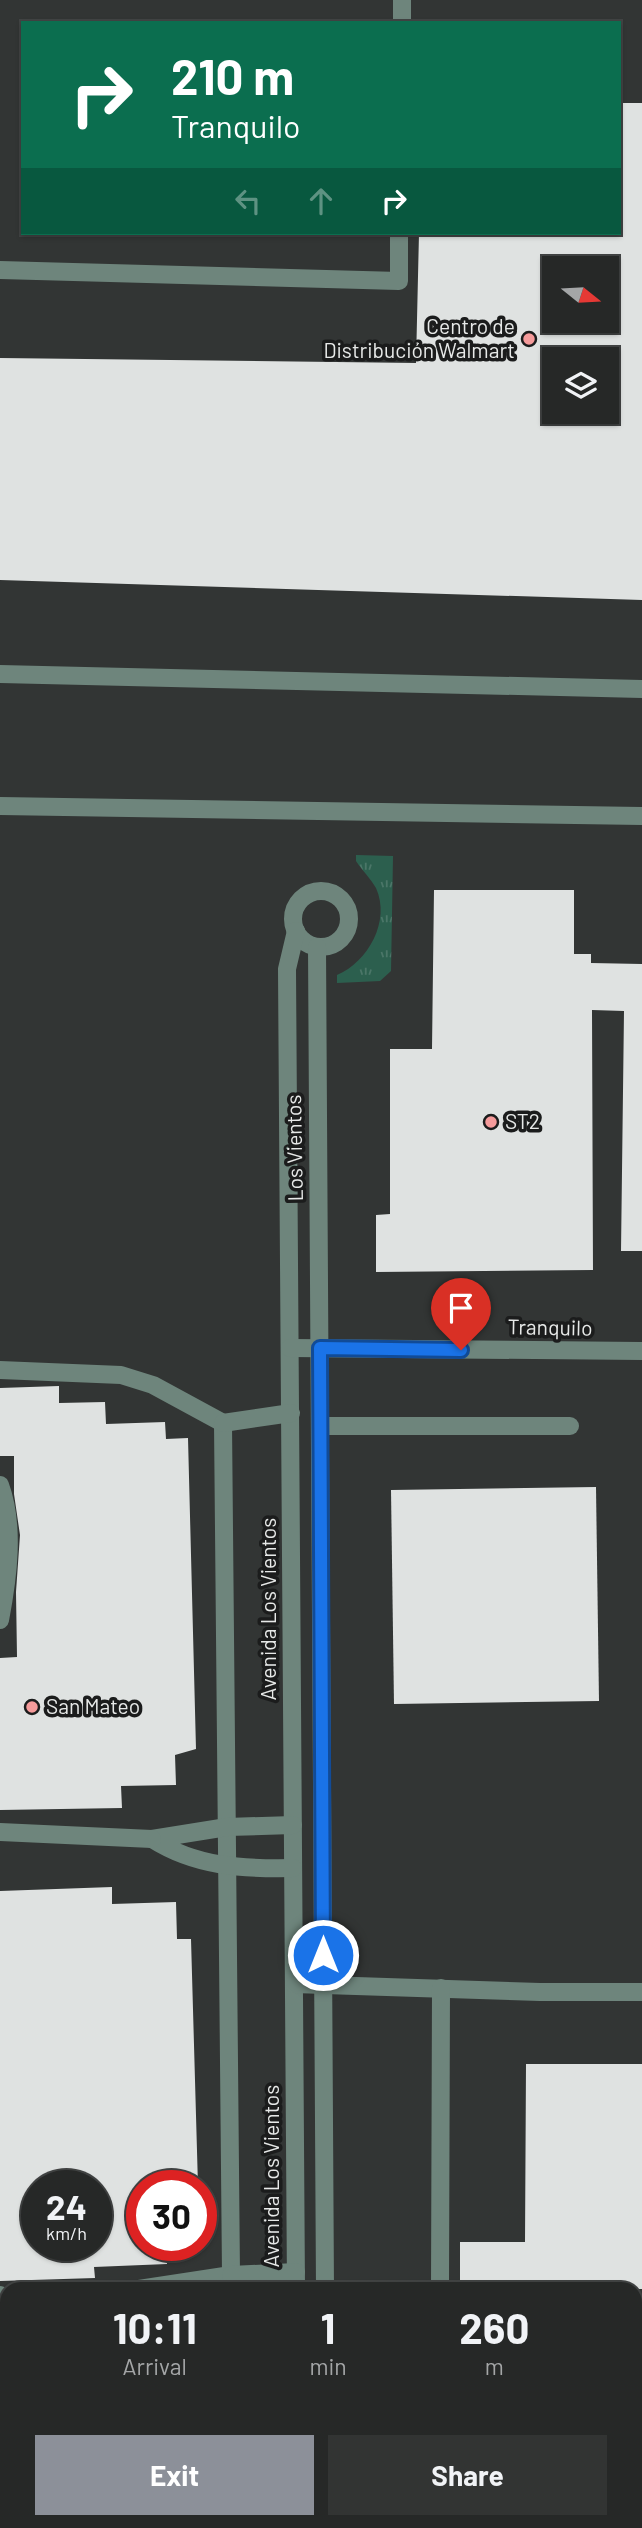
<!DOCTYPE html>
<html lang="en">
<head>
<meta charset="utf-8">
<style>
  :root { --surface:#262827; --page:#323433; --text:#f1f3f6; --muted:#a4a6a7; --line:#424444; --accent:#8c9099 }
  body { margin:0; font-family:Barlow,sans-serif; background:var(--page); color:var(--text); height:100vh; display:flex; flex-direction:column; font-size:26px; white-space:nowrap }
  * { box-sizing:border-box; margin:0 }
  p { font-size:23px; color:var(--muted) }
  .icon { flex:none; width:38px; height:38px; fill:none; stroke:currentColor; stroke-width:2; stroke-linecap:round; stroke-linejoin:round }
  .map { position:relative; flex:1; overflow:hidden }
  .side { position:absolute; left:0px; top:2282px; width:642px; height:247px; display:flex; flex-direction:column; background:var(--surface); border-radius:21px 21px 0 0; box-shadow:0 2px 5px #0004,0 0 0 2px var(--line) }
  .side>* { flex:none }
  .top-card { position:absolute; left:21px; top:21px; width:600px; height:214px; border-radius:0px; box-shadow:0 2px 5px #0004,0 0 0 2px var(--line); background:#0b6e4f; color:#fff; overflow:hidden }
  .needle { width:46px; rotate:108deg }
  .buttons { position:absolute; left:542px; top:256px; display:grid; gap:14px }
  .buttons a { display:grid; place-items:center; width:77px; height:77px; border-radius:0px; background:var(--surface); box-shadow:0 2px 5px #0004,0 0 0 2px var(--line); font-size:35px }
  .speed { position:absolute; left:21px; top:2170px; display:flex; gap:14px; font-size:35px; font-weight:700; text-align:center }
  .speed>* { display:grid; place-content:center; width:91px; height:91px; border-radius:50%; background:var(--surface); box-shadow:0 2px 5px #0004,0 0 0 2px var(--line); line-height:1 }
  .speed small { font-size:18px; font-weight:400 }
  .speed .limit { border:10px solid #d22; background:#fff; color:#111 }
  .pin { position:absolute; display:grid; place-items:center; width:60px; height:60px; color:#fff; margin:-72px -30px; border-radius:50% 50% 50% 0; rotate:-45deg; box-shadow:0 0 7px #0007 }
  .pin .icon { rotate:45deg }
  .me { position:absolute; width:77px; margin:-38px; rotate:0deg; stroke-linejoin:round; filter:drop-shadow(0 0 5px #0008) }
  .turn { display:flex; align-items:center; gap:24px; height:147px; padding:0 35px; font-size:32px }
  .turn .icon { width:91px; height:91px; stroke-width:2.5 }
  .turn b { display:block; font-size:49px; line-height:60px }
  .lanes { display:flex; align-items:center; height:66px; padding:0 35px; background:#0003; justify-content:center; gap:35px; direction:ltr }
  .lanes .off { opacity:.35 }
  .eta { display:flex; justify-content:space-evenly; align-items:center; height:119px; text-align:center }
  .eta b { font-size:42px; font-weight:700; line-height:49px }
  .action { display:flex; gap:14px; margin-top:auto; padding:14px 35px }
  .action a { flex:1; height:80px; border-radius:0px; background:var(--accent); color:#fff; font-size:28px; font-weight:700; line-height:80px; text-align:center }
  .action a+a { background:var(--page); color:var(--text) }
  .map>svg:first-child { display:block }
  .grass { fill:url(#grass-tufts) }
  .building { fill:#dfe2e1; fill-rule:evenodd }
  .lines { fill:none; stroke-linecap:round; stroke-linejoin:round }
  .minor { stroke:#6e857c; stroke-width:18 }
  .route-casing { stroke:#114b97; stroke-width:18 }
  .route { stroke:#1a73e8; stroke-width:12 }
  .poi-dot { fill:#f59b9b; stroke:#1b1c1c; stroke-width:2.5 }
  .labels { text-anchor:middle; stroke-width:7; stroke-linejoin:round; paint-order:stroke }
  .poi-label { font-size:21px; fill:#e7e9e8; stroke:#1b1c1c; text-anchor:start }
  .street-label { font-size:21px; fill:#e7e9e8; stroke:#1b1c1c }
</style>
</head>
<body>
<div class="map">
<svg width="642" height="2528" viewBox="0 0 642 2528">
  <defs>
    <pattern id="grass-tufts" width="24" height="20" patternUnits="userSpaceOnUse" patternTransform="scale(1.75)"><rect width="24" height="20" fill="#2c5f4e"/><path d="M3 7l-1-3M5 7V3M7 7l1-3M15 17l-1-3M17 17v-4M19 17l1-3" fill="none" stroke="#4b7668"/></pattern>
  </defs>
  <rect width="100%" height="100%" fill="#323534"/>
  <path class="grass" d="M356,855l37,1 -2,115 -11,10 -43,2v-8c31,-13 54,-54 39,-87 -5,-9 -14,-18 -20,-27z"/>
  <g class="building">
    <path d="M620,103h22v497l-642,-20v-222l416,5 3,-130h201zM555,268h52v52h-52zM555,359h52v52h-52z"/>
    <path d="M434,890h140v64h17v9l51,1v287h-21l3,-240 -32,-1 1,260 -217,2v-57l14,-1v-165h42z"/>
    <path d="M59,1386v17l46,-1 1,22 59,-2 1,17 22,-1 8,311 -21,6 1,30 -55,1 1,22 -122,2v-152l17,-1 -1,-65 4,-57 -6,-41v-38h-14v-68z"/>
    <path d="M596,1487l3,214 -205,3 -3,-214z"/>
    <path d="M112,1887v17l64,-2 1,37h14l7,247h-56v59h24l1,19 -73,3 1,11 -95,3v-390zM37,2186h59v59h-59z"/>
    <path d="M526,2064h116v225h-182v-47h65z"/>
  </g>
  <g class="lines">
    <g class="minor">
      <path d="M402,23v-23"/>
      <path d="M0,270l399,11v-48"/>
      <path d="M0,674l642,15"/>
      <path d="M0,806l642,10"/>
      <circle cx="321" cy="919" r="28"/>
      <path d="M296,931l-9,38 9,1320"/>
      <path d="M317,947l8,1342"/>
      <path d="M290,1348l352,3"/>
      <path d="M0,1370l121,5 32,10 70,38 8,852 -92,14"/>
      <path d="M223,1423l68,-10"/>
      <path d="M320,1426h250"/>
      <path d="M0,1485c15,41 8,93 0,135"/>
      <path d="M293,1825l-66,2 -75,12c44,28 91,30 141,29"/>
      <path d="M0,1832l152,7"/>
      <path d="M294,1984l246,8h102"/>
      <path d="M231,2275l65,-3"/>
      <path d="M440,2289l1,-301"/>
      <path d="M0,2295l7,3"/>
      <path d="M0,2443l7,18"/>
      <path d="M35,2522l3,6"/>
      <path d="M297,2522v6"/>
      <path d="M327,2522v6"/>
      <path d="M439,2528v-6"/>
    </g>
  </g>
  <g class="lines">
    <defs>
      <path id="route" d="M323,1955l-3,-607 141,2"/>
    </defs>
    <use href="#route" class="route-casing"/>
    <use href="#route" class="route"/>
  </g>
  <g class="poi-dot">
    <circle cx="529" cy="339" r="7"/>
    <circle cx="491" cy="1122" r="7"/>
    <circle cx="32" cy="1707" r="7"/>
  </g>
  <g class="labels">
    <g class="poi-label">
      <text x="515" y="334" text-anchor="end">Centro de<tspan x="515" dy="24">Distribución Walmart</tspan></text>
      <text x="505" y="1129">ST2</text>
      <text x="46" y="1714">San Mateo</text>
    </g>
    <g class="street-label">
      <text transform="translate(295 1148) rotate(-91)" y="7">Los Vientos</text>
      <text transform="translate(550 1328) rotate(1)" y="7">Tranquilo</text>
      <text transform="translate(269 1609) rotate(-90)" y="7">Avenida Los Vientos</text>
      <text transform="translate(272 2176) rotate(-90)" y="7">Avenida Los Vientos</text>
    </g>
  </g>
</svg>
<div class="buttons">
<a><svg class="needle" viewBox="-14 -14 28 28"><path d="M0-13l5 13h-10z" fill="#e53935"/><path d="M0 13l5-13h-10z" fill="#a4a6a7"/></svg></a>
<a><svg class="icon" aria-label="layers" viewBox="0 0 24 24"><path d="M12 4l9 5-9 5-9-5zM3 14l9 5 9-5"/></svg></a>
</div>
<div class="speed"><div>24<small>km/h</small></div><div class="limit">30</div></div>
<div class="pin" style="left:461px;top:1350px;background:#d93025"><svg class="icon" aria-label="arrive" viewBox="0 0 24 24"><path d="M6 21V4h12l-3 4 3 4H6"/></svg></div>
<svg class="me" style="left:323px;top:1955px" viewBox="-20 -20 40 40"><circle r="17" fill="#1a73e8" stroke="#fff" stroke-width="3"/><path d="M0-11L8 9 0 5-8 9z" fill="#fff"/></svg>
<div class="top-card">
<div class="turn"><svg class="icon" aria-label="right" viewBox="0 0 24 24"><path d="M7 20v-9h11M14 6l5 5-5 5"/></svg><div><b>210 m</b>Tranquilo</div></div>
<div class="lanes"><svg class="icon off" aria-label="left" viewBox="0 0 24 24"><path d="M17 20v-9H6M10 6l-5 5 5 5"/></svg><svg class="icon off" aria-label="ahead" viewBox="0 0 24 24"><path d="M12 20V5M6 11l6-6 6 6"/></svg><svg class="icon" aria-label="right" viewBox="0 0 24 24"><path d="M7 20v-9h11M14 6l5 5-5 5"/></svg></div>
</div>
<section class="side">
<div class="eta">
<div><b>10:11</b><p>Arrival</p></div>
<div><b>1</b><p>min</p></div>
<div><b>260</b><p>m</p></div>
</div>
<div class="action"><a>Exit</a><a>Share</a></div>
</section>
</div>
</body>
</html>
